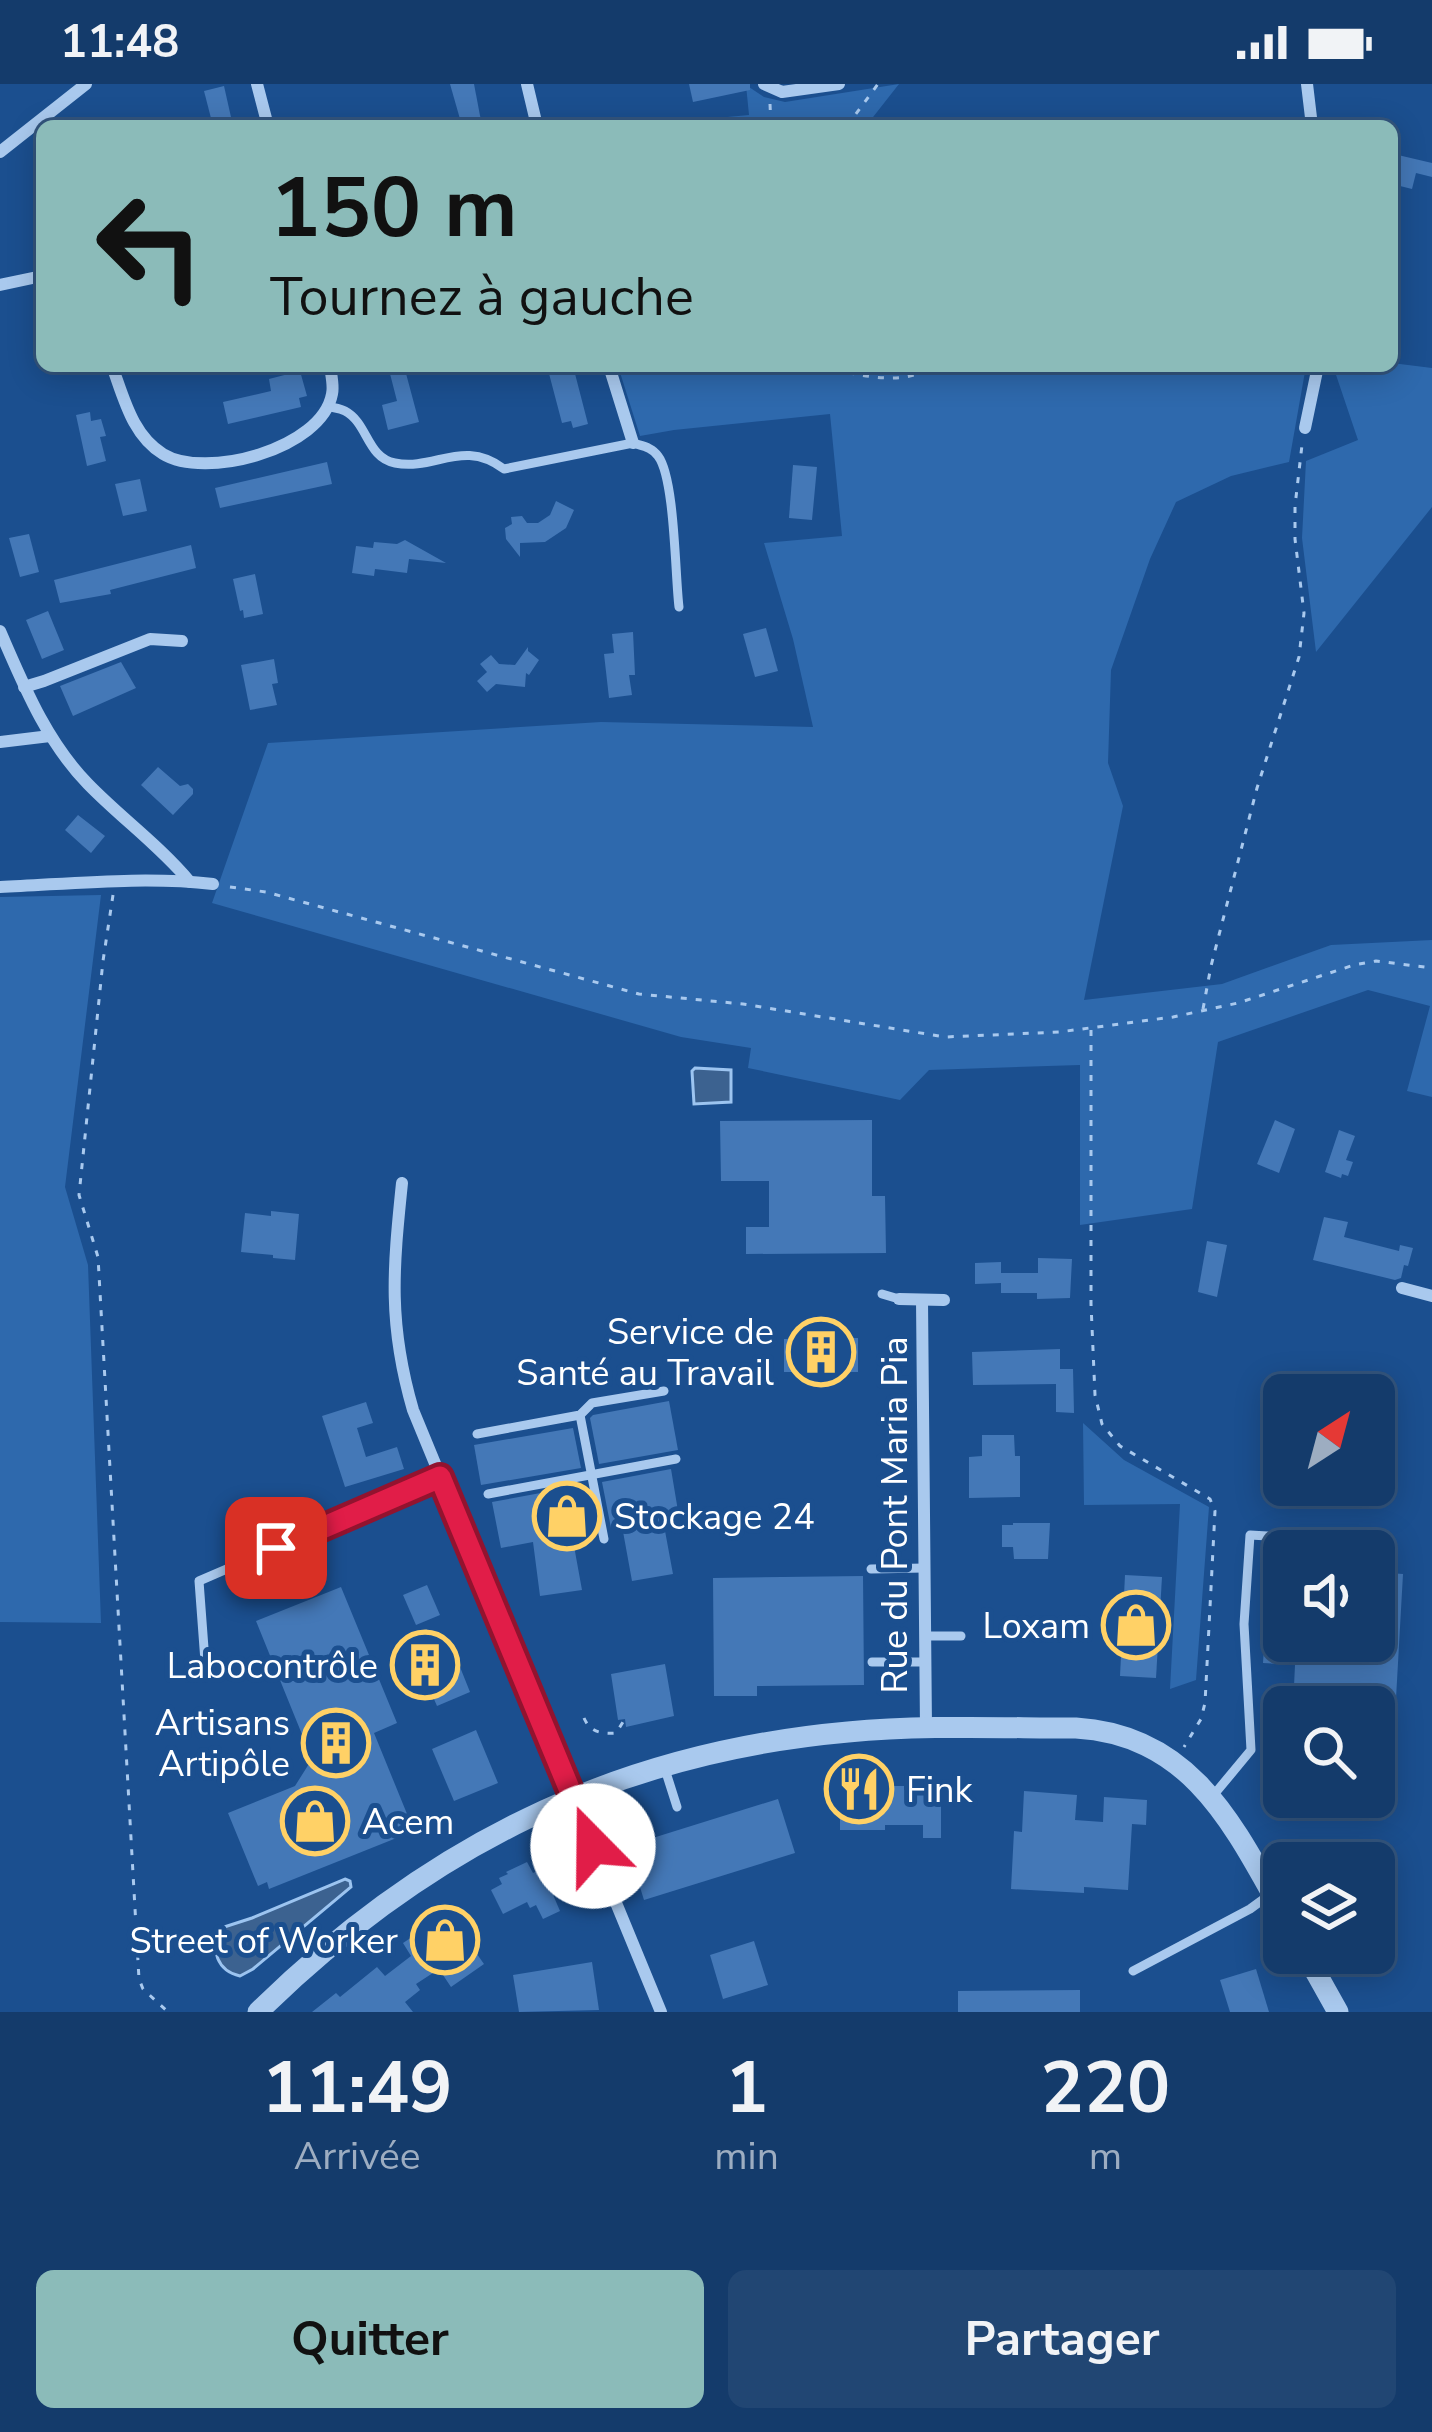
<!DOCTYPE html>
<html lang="fr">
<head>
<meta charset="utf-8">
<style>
  :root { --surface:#143b6b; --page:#214673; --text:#f1f3f6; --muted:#9dadc1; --line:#33557e; --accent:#8bbbb9 }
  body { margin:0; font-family:"Nunito Sans",sans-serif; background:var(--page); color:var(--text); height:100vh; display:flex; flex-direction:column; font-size:45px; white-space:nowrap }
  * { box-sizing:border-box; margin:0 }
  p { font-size:39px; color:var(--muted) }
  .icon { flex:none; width:66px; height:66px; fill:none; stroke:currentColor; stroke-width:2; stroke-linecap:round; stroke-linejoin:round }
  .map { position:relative; height:1928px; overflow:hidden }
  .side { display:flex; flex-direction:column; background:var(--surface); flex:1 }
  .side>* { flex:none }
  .guide { position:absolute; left:36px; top:36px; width:1362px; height:252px; border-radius:18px; box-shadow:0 6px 30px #0003,0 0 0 3px var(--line); background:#8bbbb9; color:#111; overflow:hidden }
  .needle { width:78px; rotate:36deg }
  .buttons { position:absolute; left:1263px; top:1290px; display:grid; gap:24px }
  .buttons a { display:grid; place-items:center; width:132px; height:132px; border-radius:18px; background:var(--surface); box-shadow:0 6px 30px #0003,0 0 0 3px var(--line); font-size:60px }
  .pin { position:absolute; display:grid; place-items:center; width:102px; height:102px; color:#fff; margin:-51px; border-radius:24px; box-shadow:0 6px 18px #0006 }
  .me { position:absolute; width:132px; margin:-66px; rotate:338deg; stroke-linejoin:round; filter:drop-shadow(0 0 9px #0008) }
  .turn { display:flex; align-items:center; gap:42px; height:252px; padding:0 36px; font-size:54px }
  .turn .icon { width:156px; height:156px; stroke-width:2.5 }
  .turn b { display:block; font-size:84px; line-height:102px }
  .eta { display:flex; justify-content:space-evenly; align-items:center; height:204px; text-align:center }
  .eta b { font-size:72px; font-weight:700; line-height:84px }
  .cta { display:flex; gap:24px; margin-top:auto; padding:24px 36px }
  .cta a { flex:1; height:138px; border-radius:18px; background:var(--accent); color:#111; font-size:48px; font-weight:700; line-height:138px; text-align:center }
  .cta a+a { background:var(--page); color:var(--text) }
  .status { display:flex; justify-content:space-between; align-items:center; height:84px; padding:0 60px; background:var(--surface); direction:ltr }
  .status svg { height:33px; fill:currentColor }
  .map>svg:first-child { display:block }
  .green { fill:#2e69ad }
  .water { fill:#3c6290; stroke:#9cc4f0; stroke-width:3 }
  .building { fill:#4478b7 }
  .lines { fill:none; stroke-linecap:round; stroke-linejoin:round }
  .path { stroke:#a9c9ee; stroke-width:3; stroke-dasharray:6 9; stroke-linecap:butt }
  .service { stroke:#a9c9ee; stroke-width:9 }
  .minor { stroke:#a9c9ee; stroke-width:12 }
  .tertiary { stroke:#a9c9ee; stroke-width:21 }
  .route-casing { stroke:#92132f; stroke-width:30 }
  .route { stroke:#e11d48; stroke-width:21 }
  .labels { text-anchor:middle; stroke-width:10; stroke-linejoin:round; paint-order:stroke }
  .poi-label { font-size:36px; fill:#fff; stroke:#1b4f8f; text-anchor:end }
  .street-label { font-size:36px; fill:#fff; stroke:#1b4f8f }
</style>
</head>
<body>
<div class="status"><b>11:48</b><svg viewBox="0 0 49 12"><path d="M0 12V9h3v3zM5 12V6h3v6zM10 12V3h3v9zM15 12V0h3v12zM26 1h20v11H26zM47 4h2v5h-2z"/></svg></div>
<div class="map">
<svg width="1432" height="1928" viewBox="0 0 1432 1928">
  <rect width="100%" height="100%" fill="#1b4f8f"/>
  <g class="green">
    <path d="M899,0l-33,42h-237l120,-11 -3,-30 18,12 21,5z"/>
    <path d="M1392,279l40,5v139l-116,145 -14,-114 4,-77 52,-21 -25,-74h59z"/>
    <path d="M618,282h688l-17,96 -58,14 -55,26 -26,57 -39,111 -3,93 15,43 -39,194 138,-16 109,-39 101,-5v157l-25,-6 23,-85 -62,-16 -150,52 -26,167 -112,16v-160l-151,5 -29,30 -152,-32 3,-20 -70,-11 -469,-134 56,-160 333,-21 212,5 -20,-88 -29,-96 78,-7 -12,-122 -156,16 -34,6z"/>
    <path d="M101,811l-36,292 23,78 13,358 -101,-1v-725z"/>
    <path d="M1083,1339l41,37 85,47 -13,173 -26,9 10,-185 -96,1z"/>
  </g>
  <g class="water">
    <path d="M695,984l36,2v32l-37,2 -2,-33z"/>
    <path d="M345,1795l5,2 1,6 -98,82 -13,7c-23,-5 -29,-26 -22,-47l34,-11z"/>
  </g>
  <g class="building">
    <path d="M450,0h24l8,42h-20z"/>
    <path d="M689,0h61v6l-57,12z"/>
    <path d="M224,2l9,40h-20l-9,-35z"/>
    <path d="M1398,71l34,8v14l-16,-4 -4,16 -20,-5z"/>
    <path d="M388,282h16l15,56 -31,8 -6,-25 15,-4z"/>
    <path d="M547,282h26l15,58 -15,4 -2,-7 -9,2z"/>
    <path d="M300,287l7,25 -8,2 2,9 -73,17 -5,-22 48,-11 -2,-12z"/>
    <path d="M90,328l1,9 10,-2 5,17 -6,1 6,24 -19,5 -11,-51z"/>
    <path d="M327,378l5,22 -112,24 -5,-20z"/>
    <path d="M793,381l24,2 -5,53 -23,-2z"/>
    <path d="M140,395l7,32 -24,5 -8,-32z"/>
    <path d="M556,417l18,9 -8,18 -21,14 -25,1v14l-14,-18 -1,-11 7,-4 -1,-7 11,-1 5,7h11l12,-8z"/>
    <path d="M29,450l10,38 -19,5 -11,-39z"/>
    <path d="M405,456l41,23 -37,-4 -2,14 -32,-4 -1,7 -22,-3 4,-27 17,2 1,-6 23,2z"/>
    <path d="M191,461l5,23 -86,22 1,4 -51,9 -6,-23z"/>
    <path d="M255,490l8,40 -19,4 -1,-8 -3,1 -7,-32z"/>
    <path d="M48,527l16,39 -22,9 -16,-39z"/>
    <path d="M766,544l12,43 -23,6 -12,-43z"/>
    <path d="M633,548l2,43h-6l3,20 -23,3 -5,-44 10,-1 -2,-19z"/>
    <path d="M528,563v4l11,9 -10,15 -3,-2 -1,14 -29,-3 -9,8 -10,-11 10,-9 -7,-8 11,-9 8,9 16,1z"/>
    <path d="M274,575l4,24 -6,1 5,21 -27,5 -9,-45z"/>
    <path d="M121,578l15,26 -63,28 -13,-30z"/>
    <path d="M158,683l22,19 8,-2 5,5v5l-20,21 -32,-30z"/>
    <path d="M78,731l27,21 -14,17 -26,-23z"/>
    <path d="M872,1036v76h13l1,57 -140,1v-27h23v-46h-48l-1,-60z"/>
    <path d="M1275,1036l20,9 -16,44 -22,-9z"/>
    <path d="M1339,1046l16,6 -9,24 7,2 -5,14 -6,-2 -1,4 -16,-6z"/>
    <path d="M271,1127l28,3 -4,46 -22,-2v-3l-32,-3 4,-39 26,3z"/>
    <path d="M1324,1133l24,5 -4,15 55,14 1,-6 13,3 -5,18 -4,-1 -3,13 -6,2 -82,-20z"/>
    <path d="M1207,1157l20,4 -10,52 -19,-5z"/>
    <path d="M1038,1174l34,1 -2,39 -33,1v-6h-36v-10l-26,1v-21l26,-1v11h37z"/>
    <path d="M858,1254v34h-74v-33z"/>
    <path d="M1060,1265v20h13l1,44 -18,-1v-28l-83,1 -1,-33z"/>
    <path d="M669,1317l9,49 -79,14 -9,-46 3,-3z"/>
    <path d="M366,1318l7,21 -16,5 9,29 31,-10 7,22 -59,18 -23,-71z"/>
    <path d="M573,1344l8,40 -100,17 -7,-40z"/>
    <path d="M982,1351h32l1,21h5v41l-51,1v-41l13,-1z"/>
    <path d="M671,1385l8,48 -16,3 10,54 -41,7 -10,-55 -11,2 -9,-46z"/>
    <path d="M584,1401l9,46 -21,4 10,55 -42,6 -7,-54 -32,6 -9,-46z"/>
    <path d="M1013,1439h37l-2,36h-34l-1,-12h-11v-22h11z"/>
    <path d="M1374,1488l29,2 -9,160 -20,-1v-26h-81l2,-42 -32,-2 4,-64 17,1v41h90z"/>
    <path d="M1125,1491l37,2 -6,101 -36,-2z"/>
    <path d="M863,1492l1,109 -107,1v10h-43l-1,-118z"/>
    <path d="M427,1501l13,30 -24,10 -13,-30z"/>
    <path d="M341,1503l56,136 -23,10 40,98 -145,58 -2,-7 -9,4 -30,-73 67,-27 17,-27 -56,-138z"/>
    <path d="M427,1545l16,39 15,-6 12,30 -33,14 -13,-30 -9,4 -16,-39z"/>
    <path d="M665,1580l9,52 -48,11 -1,-8 -7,1 -7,-46z"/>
    <path d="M476,1646l22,53 -44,18 -22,-52z"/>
    <path d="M840,1686h45v16h19v4h37v48h-18v-13h-38v5h-45z"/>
    <path d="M1024,1707l53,4 -2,25 28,2 1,-25 43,3 -1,25 -14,-1 -4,66 -44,-3v6l-73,-4 3,-58 8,1z"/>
    <path d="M778,1715l17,54 -151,47 -17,-54z"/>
    <path d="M527,1778l6,11 9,-4 18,42 -17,8 -7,-14 -6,3 -3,-6 -24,12 -12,-24 11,-6 -3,-6 9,-4 -2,-2z"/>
    <path d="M454,1825l23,34 -5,4 12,17 -33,23 -12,-18 -23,15 4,6 -15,12 8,10h-101l24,-19 4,4 37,-30 8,9 26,-20 -8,-13z"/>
    <path d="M754,1857l14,44 -45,14 -13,-44z"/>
    <path d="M592,1878l7,48 -80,2 -6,-37z"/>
    <path d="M1256,1885l13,43h-39l-10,-32z"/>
    <path d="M1080,1906v22h-122v-21z"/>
  </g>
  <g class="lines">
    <g class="path">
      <path d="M770,20l1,22"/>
      <path d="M847,42l31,-42"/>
      <path d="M777,282c10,4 17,6 26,0"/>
      <path d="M819,282c30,7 84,22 108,2l125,-2"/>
      <path d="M1157,282h34"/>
      <path d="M230,803l36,5 373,102 104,10 202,33 114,-5 114,-15 65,-14 116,-38 22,-4 56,7"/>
      <path d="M113,811l-10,66 -24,234 19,62 41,722 4,10 25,23"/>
      <path d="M1203,925l8,-43 46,-178 42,-131 5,-44 -9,-74v-33l7,-61"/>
      <path d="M1091,946v274l4,91 7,29 18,22 90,53 5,12 -10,192 -4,16 -17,28"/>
      <path d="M584,1634c6,14 17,16 32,15l7,-11"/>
    </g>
    <g class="service">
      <path d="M327,322c6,2 12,2 18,5 23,12 22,47 50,52 40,8 68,-25 109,6l129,-26c9,3 19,4 25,13 17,22 17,119 21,151"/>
      <path d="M882,1210l17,5"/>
      <path d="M580,1331l24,124"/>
      <path d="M477,1350l103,-19 12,-12 72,-12"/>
      <path d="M488,1410l188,-35"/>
      <path d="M871,1485l54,-1"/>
      <path d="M925,1552h36"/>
      <path d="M872,1578h53"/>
      <path d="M206,1591l-7,-94 241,-104"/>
      <path d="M664,1682l13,41"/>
      <path d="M1212,1713l39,-47 -7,-126 6,-89 131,7"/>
      <path d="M1133,1887l117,-62 22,-16"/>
    </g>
    <g class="minor">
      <path d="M257,0l11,42"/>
      <path d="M527,0l10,42"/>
      <path d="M764,0l18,8 57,-8"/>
      <path d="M1307,0l5,42"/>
      <path d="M0,68l86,-68"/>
      <path d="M0,201l42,-9"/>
      <path d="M112,282c12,32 20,69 51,88 42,26 159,-5 169,-60 2,-8 -1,-20 -2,-28"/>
      <path d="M609,282l24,77"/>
      <path d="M1305,344l13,-62"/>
      <path d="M0,547c24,55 46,110 88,153 33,34 71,61 102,98"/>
      <path d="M24,603l20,-6 106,-42 32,2"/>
      <path d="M0,658l50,-6"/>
      <path d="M0,803c70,-3 143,-11 213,-3"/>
      <path d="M402,1099c-9,87 -14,141 11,227l248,602"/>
      <path d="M1402,1204l30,8"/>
      <path d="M899,1215l45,1"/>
      <path d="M922,1216l4,428"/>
    </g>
    <g class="tertiary">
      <path d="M1305,1869l33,59"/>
      <path d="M258,1928c167,-164 355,-259 590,-280 75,-7 152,-4 228,-4 116,7 158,98 208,187"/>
    </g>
  </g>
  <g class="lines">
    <defs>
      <path id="route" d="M276,1464l164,-71 153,369"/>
    </defs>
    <use href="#route" class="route-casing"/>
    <use href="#route" class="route"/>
  </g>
  <defs>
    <symbol id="building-ring" viewBox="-11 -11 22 22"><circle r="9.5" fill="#1b4f8f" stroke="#ffd166" stroke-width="1.5"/><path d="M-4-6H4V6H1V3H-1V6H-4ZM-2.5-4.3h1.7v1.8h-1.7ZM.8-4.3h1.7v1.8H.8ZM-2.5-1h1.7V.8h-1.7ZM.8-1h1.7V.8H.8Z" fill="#ffd166"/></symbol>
    <symbol id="shop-ring" viewBox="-11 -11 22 22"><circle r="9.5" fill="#1b4f8f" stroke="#ffd166" stroke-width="1.5"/><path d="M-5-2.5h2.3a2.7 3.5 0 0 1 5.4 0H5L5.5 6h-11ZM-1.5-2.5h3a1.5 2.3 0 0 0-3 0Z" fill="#ffd166"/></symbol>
    <symbol id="restaurant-ring" viewBox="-11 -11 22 22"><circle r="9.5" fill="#1b4f8f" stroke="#ffd166" stroke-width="1.5"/><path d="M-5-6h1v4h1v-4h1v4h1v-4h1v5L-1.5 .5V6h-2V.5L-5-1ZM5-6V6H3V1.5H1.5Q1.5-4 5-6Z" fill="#ffd166"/></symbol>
  </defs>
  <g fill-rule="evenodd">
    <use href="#building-ring" x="783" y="1230" width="76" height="76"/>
    <use href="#shop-ring" x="529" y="1394" width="76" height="76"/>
    <use href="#shop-ring" x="1098" y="1503" width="76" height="76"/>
    <use href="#building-ring" x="387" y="1543" width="76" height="76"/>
    <use href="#building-ring" x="298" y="1621" width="76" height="76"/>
    <use href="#restaurant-ring" x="821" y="1667" width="76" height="76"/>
    <use href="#shop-ring" x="277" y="1699" width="76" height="76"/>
    <use href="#shop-ring" x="407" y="1818" width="76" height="76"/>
  </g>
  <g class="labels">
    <g class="poi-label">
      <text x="774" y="1260">Service de<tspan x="774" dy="41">Santé au Travail</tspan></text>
      <text x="614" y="1445" text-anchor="start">Stockage 24</text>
      <text x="1090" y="1554">Loxam</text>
      <text x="378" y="1594">Labocontrôle</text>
      <text x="290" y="1651">Artisans<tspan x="290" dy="41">Artipôle</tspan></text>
      <text x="906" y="1718" text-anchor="start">Fink</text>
      <text x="362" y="1750" text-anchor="start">Acem</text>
      <text x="398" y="1869">Street of Worker</text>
    </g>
    <g class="street-label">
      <text transform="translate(894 1431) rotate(-90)" y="13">Rue du Pont Maria Pia</text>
    </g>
  </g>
</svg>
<div class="buttons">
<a><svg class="needle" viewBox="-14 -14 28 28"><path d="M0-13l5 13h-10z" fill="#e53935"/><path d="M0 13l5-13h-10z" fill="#9dadc1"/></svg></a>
<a><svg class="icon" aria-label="sound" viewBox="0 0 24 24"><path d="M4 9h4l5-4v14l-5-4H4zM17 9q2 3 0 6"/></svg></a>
<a><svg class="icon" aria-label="search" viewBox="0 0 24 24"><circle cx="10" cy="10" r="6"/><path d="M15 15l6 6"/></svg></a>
<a><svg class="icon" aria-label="layers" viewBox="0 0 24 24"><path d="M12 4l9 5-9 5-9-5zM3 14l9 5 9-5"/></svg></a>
</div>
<div class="pin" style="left:276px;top:1464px;background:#d93025"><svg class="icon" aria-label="arrive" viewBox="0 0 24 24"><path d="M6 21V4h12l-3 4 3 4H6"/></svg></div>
<svg class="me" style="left:593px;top:1762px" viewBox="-20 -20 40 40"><circle r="19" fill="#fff"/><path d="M0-13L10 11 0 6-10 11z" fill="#e11d48"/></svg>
<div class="guide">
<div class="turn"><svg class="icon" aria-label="left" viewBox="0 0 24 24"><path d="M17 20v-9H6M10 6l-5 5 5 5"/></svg><div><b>150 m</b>Tournez à gauche</div></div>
</div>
</div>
<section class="side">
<div class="eta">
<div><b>11:49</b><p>Arrivée</p></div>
<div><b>1</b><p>min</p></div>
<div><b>220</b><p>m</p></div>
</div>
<div class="cta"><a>Quitter</a><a>Partager</a></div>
</section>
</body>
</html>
